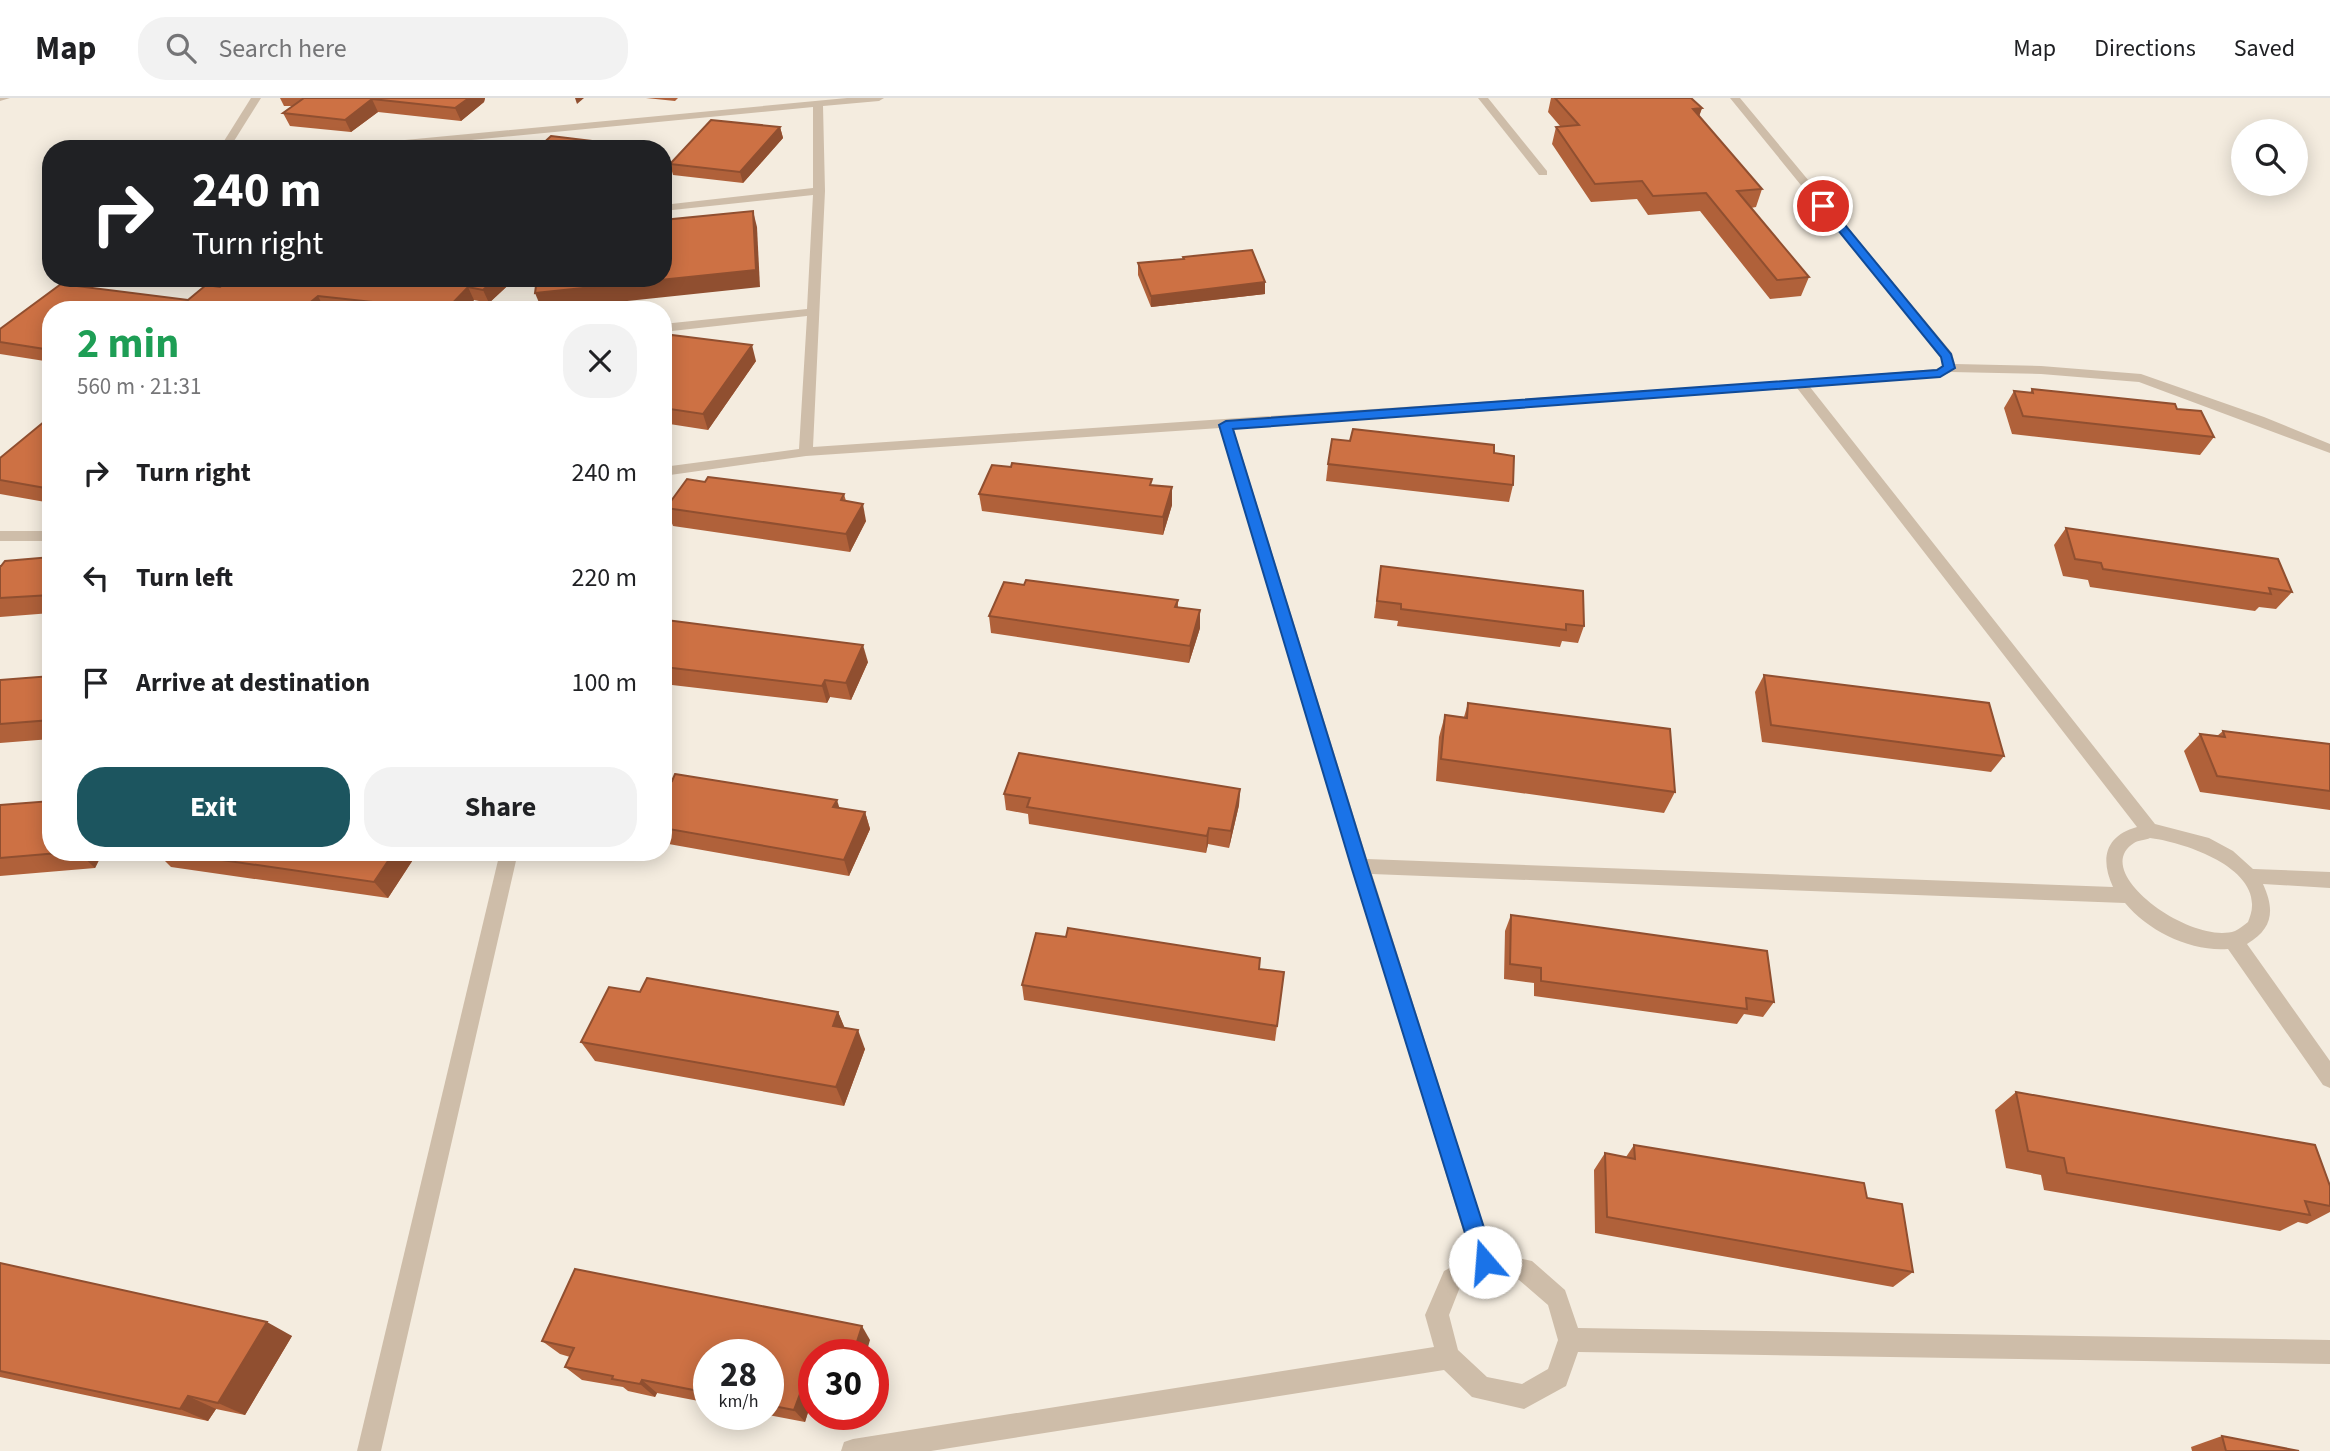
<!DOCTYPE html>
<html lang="en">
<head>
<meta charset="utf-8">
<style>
  :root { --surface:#fff; --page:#f2f2f2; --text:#202124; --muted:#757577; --line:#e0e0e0; --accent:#1c555f }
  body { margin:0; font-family:"Source Sans 3",sans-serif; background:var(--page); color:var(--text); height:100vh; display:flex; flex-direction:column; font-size:26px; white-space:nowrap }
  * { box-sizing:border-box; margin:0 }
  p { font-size:23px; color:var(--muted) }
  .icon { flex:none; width:38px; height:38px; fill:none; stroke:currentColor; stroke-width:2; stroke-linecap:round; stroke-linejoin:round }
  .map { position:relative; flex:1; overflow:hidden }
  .drawer { position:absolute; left:42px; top:203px; width:630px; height:560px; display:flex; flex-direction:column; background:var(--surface); border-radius:28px; box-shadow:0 4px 18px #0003 }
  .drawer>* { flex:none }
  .banner { position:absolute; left:42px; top:42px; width:630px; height:147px; border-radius:28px; box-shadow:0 4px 18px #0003; background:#202124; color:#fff; overflow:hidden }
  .tools { position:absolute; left:2231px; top:21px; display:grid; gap:14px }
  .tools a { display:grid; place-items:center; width:77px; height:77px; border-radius:50%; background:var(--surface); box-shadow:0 4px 18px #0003; font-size:35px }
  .speed { position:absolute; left:693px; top:1241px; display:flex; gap:14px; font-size:35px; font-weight:700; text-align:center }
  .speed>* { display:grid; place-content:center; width:91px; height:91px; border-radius:50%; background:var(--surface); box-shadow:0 4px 18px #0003; line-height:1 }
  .speed small { font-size:18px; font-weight:400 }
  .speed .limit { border:10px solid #d22; background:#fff; color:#111 }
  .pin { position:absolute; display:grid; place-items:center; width:60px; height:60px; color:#fff; margin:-30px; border:4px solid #fff; border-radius:50%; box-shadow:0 2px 7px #0007 }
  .me { position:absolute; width:77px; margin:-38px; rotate:342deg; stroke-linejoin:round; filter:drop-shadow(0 0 5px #0008) }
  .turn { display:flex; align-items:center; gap:24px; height:147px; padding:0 35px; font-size:32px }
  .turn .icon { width:91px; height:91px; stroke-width:2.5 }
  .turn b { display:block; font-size:49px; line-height:60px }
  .round { display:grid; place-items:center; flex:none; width:74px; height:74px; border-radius:28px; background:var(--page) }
  .overview { display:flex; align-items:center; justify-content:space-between; height:119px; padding:0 35px }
  h1 { font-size:42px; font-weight:700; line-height:52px; color:#1e9e55 }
  .cta { display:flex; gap:14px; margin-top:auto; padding:14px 35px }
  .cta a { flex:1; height:80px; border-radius:28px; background:var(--accent); color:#fff; font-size:28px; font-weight:700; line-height:80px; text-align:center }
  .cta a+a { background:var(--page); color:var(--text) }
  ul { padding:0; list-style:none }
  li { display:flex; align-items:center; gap:21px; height:105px; padding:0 35px }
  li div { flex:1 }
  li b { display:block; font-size:26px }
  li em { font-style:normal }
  header { display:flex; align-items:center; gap:42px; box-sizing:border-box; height:98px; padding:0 35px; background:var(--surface); border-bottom:2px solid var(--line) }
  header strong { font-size:33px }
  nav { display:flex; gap:38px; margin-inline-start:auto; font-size:24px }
  .search { width:490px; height:63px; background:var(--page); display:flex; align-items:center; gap:18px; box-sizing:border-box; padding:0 24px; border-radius:28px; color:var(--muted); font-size:26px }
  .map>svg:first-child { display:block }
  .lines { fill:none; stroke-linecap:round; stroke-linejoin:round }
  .minor { fill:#cebda9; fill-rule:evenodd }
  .wall { fill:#b0613a }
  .shaded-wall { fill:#904f30 }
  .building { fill:#cd7144; stroke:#904f30; stroke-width:2 }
  .route { fill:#1a73e8; stroke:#114b97; stroke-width:2 }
</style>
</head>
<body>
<header>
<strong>Map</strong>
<div class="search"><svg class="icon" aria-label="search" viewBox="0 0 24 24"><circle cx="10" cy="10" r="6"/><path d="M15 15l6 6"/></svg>Search here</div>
<nav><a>Map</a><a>Directions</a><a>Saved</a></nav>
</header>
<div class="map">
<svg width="2330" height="1353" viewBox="0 0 2330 1353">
  <rect width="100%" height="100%" fill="#f4ecdf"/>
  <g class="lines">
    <g class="minor">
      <path d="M0,0h10l-10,3z"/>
      <path d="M251,0h10l-32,51h-10z"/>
      <path d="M847,0h37l-5,3 -56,5 2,85 -12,256 988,-67 135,-11 6,-3 -1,-9 -211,-259h10l212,255 3,11 86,2 100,8 123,43 66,27v9l-191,-71 -98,-8 -90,-2 -12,5 -129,10 345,437 54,14 24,13 20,18 77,3v16l-67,-4c12,26 10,45 -16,60l83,117v27l-7,-3 -95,-136c-37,3 -80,-18 -103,-46l-753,-29 120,378 40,9 33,29 13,38 752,12v24l-752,-12 -12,34 -42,23 -52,-12 -28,-27 -513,81h-90l3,-9 9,-3 581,-92 -9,-32 19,-44 27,-14 -251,-829 -414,28 -143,20v-9l136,-18 8,-133 -144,16v-8l144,-15 6,-114 -150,16v-6l150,-17v-81l-435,42h-41l5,-3zM1797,290l340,439c-32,9 -37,32 -24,60l-746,-28 -134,-432zM2150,740c32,4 104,27 102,68 0,5 -2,11 -4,16 -4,3 -9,7 -13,9 -43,15 -147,-59 -101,-88 4,-3 12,-3 16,-5zM1485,1176l34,6 29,25 10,35 -10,29 -26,15 -35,-7 -29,-27 -9,-35 11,-28z"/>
      <path d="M1478,0h10l59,73v4h-8z"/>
      <rect x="0" y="433" width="51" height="10"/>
      <path d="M500,754h18l-137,599h-24z"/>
    </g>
  </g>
  <g class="wall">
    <path d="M280,0h205l-1,4 -23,19 -83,-9 -27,20 -61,-6 -7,-13 10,-7h-9z"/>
    <path d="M646,0h32l-3,3z"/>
    <path d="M1551,0h140l11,10 -3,8 63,73 -6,18 -5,1 58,69 -8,19 -31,3 -70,-88 -52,4 -11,-16 -46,3 -39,-58 4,-17 4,-1 -12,-14z"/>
    <path d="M780,29l3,11 -40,45 -70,-8 -3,-11z"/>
    <path d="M1183,159l82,37 -114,13 -13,-32v-12l45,-4z"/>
    <path d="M231,180h285l-27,25 -15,-3 -9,10h-414v52l-51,-8v-25l61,-45 127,16 18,-15 14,2z"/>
    <path d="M663,247l93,16 -48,69 -45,-7z"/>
    <path d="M2032,291l145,20 37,28 -14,18 -188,-21 -8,-26 10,-17 16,2z"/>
    <path d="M51,318v87l-51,-9v-36z"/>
    <path d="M1494,355l19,32 -4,17 -183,-21 2,-17z"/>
    <path d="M705,384l139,12 2,7 20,20 -16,31 -177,-26 -7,-18z"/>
    <path d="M1152,387l20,20 -9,30 -181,-24 -3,-17z"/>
    <path d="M2066,430l226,64 -16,17 -17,-2 -4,4 -165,-24 -2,-7 -25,-4 -9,-31z"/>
    <path d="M51,459v56l-51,4v-51z"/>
    <path d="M1381,468l203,60 -6,17 -16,-2 -2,6 -163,-21 1,-5 -24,-3z"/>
    <path d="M1024,487l154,15v7l22,3v18l-11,35 -198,-30 -2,-17z"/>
    <path d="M663,527l205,37 -17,38 -21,-3 -3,6 -155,-18 -4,-9 -5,-1z"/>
    <path d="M1764,577l240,81 -13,16 -229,-30 -7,-50z"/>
    <path d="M51,578v63l-51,4v-63z"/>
    <path d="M1468,605l207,89 -11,21 -228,-32 3,-44 6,-22 19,2z"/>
    <path d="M2223,633l107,13v66l-130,-18 -16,-41 16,-17 17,2z"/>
    <path d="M663,681l202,33 5,17 -21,47 -186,-33z"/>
    <path d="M1240,691l-1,16 -10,43 -21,-4 -2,9 -177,-29 -1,-10 -22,-4 -2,-16z"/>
    <path d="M0,707l51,47h52l-8,16 -95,8z"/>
    <path d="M156,754h262l-30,46 -217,-31z"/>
    <path d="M1511,817l263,87 -11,15 -19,-3 -7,10 -203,-28v-13l-30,-4 1,-48z"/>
    <path d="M1259,871l25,3 -9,69 -251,-41 -2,-15z"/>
    <path d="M640,894l198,20 6,15 21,22 -21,57 -249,-45 -14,-19z"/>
    <path d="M2016,994l314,94v26l-23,12 -9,-2 -18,9 -236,-41 -3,-15 -35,-7 -11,-58z"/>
    <path d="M1634,1047l233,53 46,74 -20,15 -298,-54 -1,-63 11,-17 21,4z"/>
    <path d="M0,1165l292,73 -47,79 -29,-6 -8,12 -208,-44z"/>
    <path d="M870,1242l-56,14v53l-4,-1 -5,16 -42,-8h5v-60h-59v49l-52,-10 -2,4 -27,-6 -5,-4 -41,-7 -17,-13 5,-10 -10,-3 -18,-13z"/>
    <path d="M2222,1338l77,15h-107l-1,-4z"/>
  </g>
  <g class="shaded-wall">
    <path d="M469,0h16l-1,4 -23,19 -6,-13z"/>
    <path d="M575,0h9l-7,6z"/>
    <path d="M372,1l6,13 -27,20 -6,-12z"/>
    <path d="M1702,10l-6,17 -3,-16z"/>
    <path d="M780,29l3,11 -40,45 -3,-11z"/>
    <path d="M753,113l4,16 3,60 -218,23 -7,-17z"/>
    <path d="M496,180h20l-27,25 -6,-13z"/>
    <path d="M1265,184v12l-114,13v-11z"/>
    <path d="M468,189l6,13 -9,10h-19z"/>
    <path d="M318,198l7,14h-24z"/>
    <path d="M752,247l4,16 -48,69 -5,-16z"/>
    <path d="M1172,389v18l-9,30v-18z"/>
    <path d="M863,406l3,17 -16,31 -4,-18z"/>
    <path d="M1200,512v18l-11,35 1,-17z"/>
    <path d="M863,547l5,17 -17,38 -5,-17z"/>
    <path d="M825,582l5,17 -3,6 -5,-17z"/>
    <path d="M1240,691l-1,16 -10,43 2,-17z"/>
    <path d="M837,702l5,16 -9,-9z"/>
    <path d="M865,714l5,17 -21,47 -5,-16z"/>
    <path d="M1209,730l-1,16 -2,9 1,-17z"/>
    <path d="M78,754h25l-8,16z"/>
    <path d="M394,754h24l-30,46 -14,-16z"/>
    <path d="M838,914l8,19 -13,-5z"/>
    <path d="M858,932l7,19 -21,57 -8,-19z"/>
    <path d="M267,1224l25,14 -47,79 -27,-12z"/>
    <path d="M862,1228l8,14 -4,14h-13z"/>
    <path d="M642,1282l15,13 -2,4 -15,-13z"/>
    <path d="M800,1296l10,12 -5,16 -11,-12z"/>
    <path d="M188,1298l28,13 -8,12 -28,-12z"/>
  </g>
  <g class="building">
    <path d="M304,0h165l-14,10 -83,-9 -27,21 -62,-7z"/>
    <path d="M1555,0h136l11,10 -9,1 69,80 -25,2 72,86 -32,3 -71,-87 -53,3 -11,-15 -47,3 -39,-57 23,-2z"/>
    <path d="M711,22l69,7 -40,45 -70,-8z"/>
    <path d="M551,38l66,8 -5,5h-75z"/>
    <path d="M753,113l3,59 -221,23 2,-15h126v-58z"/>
    <path d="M1252,152l13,32 -114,14 -13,-33 46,-4 -1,-2z"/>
    <path d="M231,180h265l-13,12 -15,-3 -22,23 -128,-14 -17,14 -19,-3 -3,3h-228v40l-51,-8v-13l61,-45 127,16 18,-15 14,2z"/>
    <path d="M672,237l80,10 -49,69 -40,-6v-63z"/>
    <path d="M2032,291l143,15 2,5 24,2 13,26 -191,-21 -9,-25 19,2z"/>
    <path d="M51,318v73l-51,-9v-22z"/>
    <path d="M1353,331l141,16v8l20,3 -1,29 -185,-21 4,-25 18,2z"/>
    <path d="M1012,365l140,16 -2,6 22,2 -9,30 -184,-23 13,-29 19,2z"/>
    <path d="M708,379l136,17 -3,6 22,4 -17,30 -180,-26 21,-29 18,3z"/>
    <path d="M2066,430l212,31 14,33 -23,-4 2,6 -168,-25 -2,-6 -26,-4z"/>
    <path d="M51,459v38l-51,3v-32h1l4,-5z"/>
    <path d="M1381,468l202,25 1,35 -18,-2v6l-165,-21v-5l-24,-3z"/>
    <path d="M1026,482l152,20 -3,7 25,3 -10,36 -201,-30 15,-34 20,3z"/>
    <path d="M666,522l197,25 -17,38 -21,-3 -3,6 -158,-19 5,-7 -6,-1v-34z"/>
    <path d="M1764,577l225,28 15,53 -233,-31z"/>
    <path d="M51,578v44l-51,4v-44z"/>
    <path d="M1468,605l202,26 5,63 -234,-33 4,-44 22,3z"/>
    <path d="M2223,633l107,13v47l-113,-15 -17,-42 25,3z"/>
    <path d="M1019,655l221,36 -9,42 -22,-3 -2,8 -180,-29 3,-9 -26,-4z"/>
    <path d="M675,676l162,26 -4,7 32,5 -21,48 -181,-32v-49l9,2z"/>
    <path d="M51,703v51h19l-70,6v-53z"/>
    <path d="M167,754h227l-20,30z"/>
    <path d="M1511,817l256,36 7,51 -28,-4 1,11 -206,-28v-13l-31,-4z"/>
    <path d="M1068,830l192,30 -1,11 25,3 -7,54 -255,-41 14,-52 30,4z"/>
    <path d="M647,880l191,34 -5,14 25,4 -22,57 -255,-45 28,-55 31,5z"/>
    <path d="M2016,994l299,53 15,41v20l-25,-5 5,14 -243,-42 -3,-15 -36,-7z"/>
    <path d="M1634,1047l230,38 3,15 35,6 11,68 -306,-55 -2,-64 30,6z"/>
    <path d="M0,1165l267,59 -49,81 -30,-7 -8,13 -180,-38z"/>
    <path d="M575,1171l287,57 -9,28h-39v43l-14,-3 -6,16 -26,-5v-51h-59v39l-67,-13 -2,4 -28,-5 1,-3 -48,-9 9,-19 -32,-7z"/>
    <path d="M2222,1338l77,15h-73z"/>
  </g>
  <path class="route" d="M1820,105h7l124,151 4,14 -15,9 -707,52 135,437 127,396 -3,7 -7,3 -8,-3 -3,-7 -123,-396 -132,-441 7,-4 711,-51 6,-4 -2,-9 -121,-149z"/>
</svg>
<div class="tools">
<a><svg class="icon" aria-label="search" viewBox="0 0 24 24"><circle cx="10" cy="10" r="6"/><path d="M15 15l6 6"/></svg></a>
</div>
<div class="speed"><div>28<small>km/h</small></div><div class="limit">30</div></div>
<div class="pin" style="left:1823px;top:108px;background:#d93025"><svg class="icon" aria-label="arrive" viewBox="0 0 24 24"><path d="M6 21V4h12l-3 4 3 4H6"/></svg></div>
<svg class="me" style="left:1485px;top:1164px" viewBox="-20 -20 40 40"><circle r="19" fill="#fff"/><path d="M0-13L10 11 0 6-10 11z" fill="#1a73e8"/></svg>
<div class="banner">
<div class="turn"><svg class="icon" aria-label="right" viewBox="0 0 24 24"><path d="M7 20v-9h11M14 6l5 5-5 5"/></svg><div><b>240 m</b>Turn right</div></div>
</div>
<section class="drawer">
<div class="overview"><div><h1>2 min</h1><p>560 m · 21:31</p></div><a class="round"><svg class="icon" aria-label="close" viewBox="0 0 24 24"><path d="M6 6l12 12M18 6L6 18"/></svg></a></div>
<ul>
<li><svg class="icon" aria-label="right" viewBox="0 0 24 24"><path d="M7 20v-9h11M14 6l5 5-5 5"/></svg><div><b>Turn right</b></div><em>240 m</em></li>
<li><svg class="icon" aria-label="left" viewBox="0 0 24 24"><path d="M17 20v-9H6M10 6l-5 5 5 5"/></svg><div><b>Turn left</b></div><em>220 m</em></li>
<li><svg class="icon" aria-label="arrive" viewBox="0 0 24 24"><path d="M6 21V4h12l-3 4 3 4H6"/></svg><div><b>Arrive at destination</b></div><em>100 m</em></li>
</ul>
<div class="cta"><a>Exit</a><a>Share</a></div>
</section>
</div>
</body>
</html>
